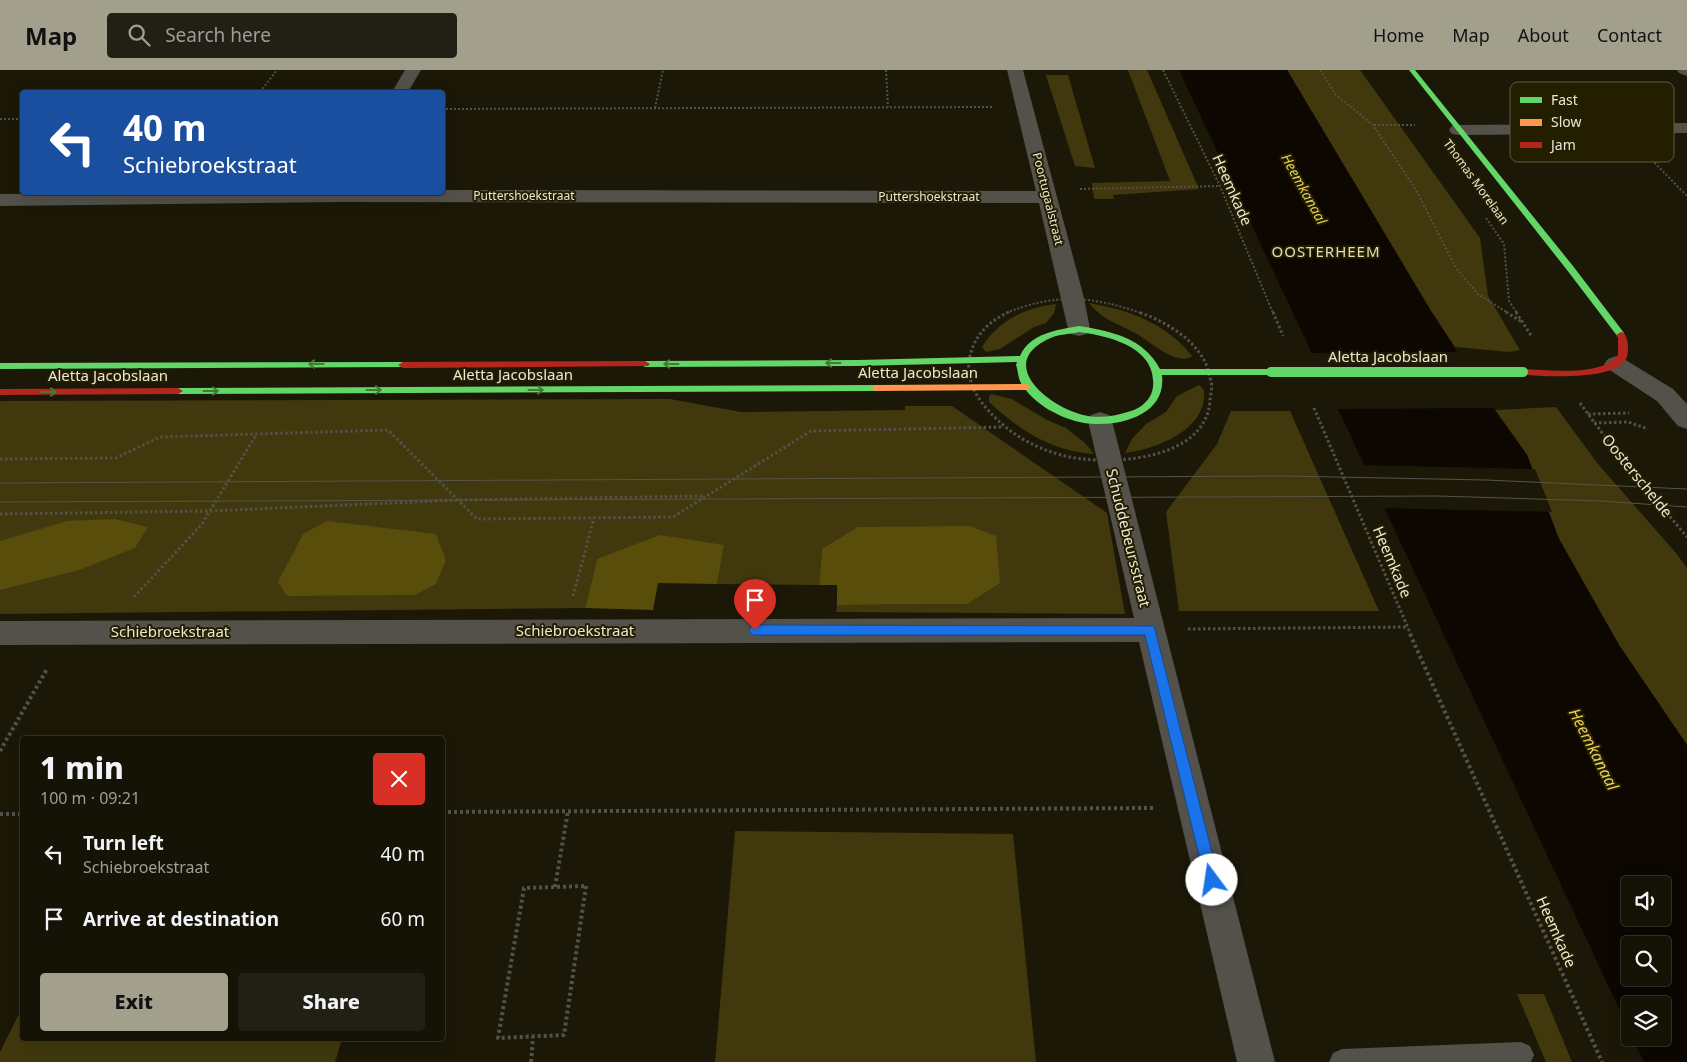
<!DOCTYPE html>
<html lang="en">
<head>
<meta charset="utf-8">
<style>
  :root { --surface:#151206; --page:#222014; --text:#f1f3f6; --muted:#9d9e9b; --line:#343228; --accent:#a29f8d }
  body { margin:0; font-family:"Noto Sans",sans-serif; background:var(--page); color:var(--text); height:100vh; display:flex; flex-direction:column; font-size:19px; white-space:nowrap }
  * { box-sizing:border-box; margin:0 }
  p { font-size:16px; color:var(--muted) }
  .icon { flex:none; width:28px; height:28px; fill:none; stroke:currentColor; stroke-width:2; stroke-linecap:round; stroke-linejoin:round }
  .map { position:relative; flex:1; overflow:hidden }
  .details { position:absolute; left:20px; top:666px; width:425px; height:305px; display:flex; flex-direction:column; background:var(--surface); border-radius:5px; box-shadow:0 5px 20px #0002,0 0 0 1px var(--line) }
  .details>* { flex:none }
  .guide { position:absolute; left:20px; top:20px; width:425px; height:105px; border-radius:5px; box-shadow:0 5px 20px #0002,0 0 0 1px var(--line); background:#1a4fa0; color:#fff; overflow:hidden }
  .buttons { position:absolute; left:1621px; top:806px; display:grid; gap:10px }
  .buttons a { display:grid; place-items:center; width:50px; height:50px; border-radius:5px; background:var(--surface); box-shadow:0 5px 20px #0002,0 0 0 1px var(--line); font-size:25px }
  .pin { position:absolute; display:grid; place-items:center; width:42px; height:42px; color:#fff; margin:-51px -21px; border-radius:50% 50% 50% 0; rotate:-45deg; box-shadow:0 0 5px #0007 }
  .pin .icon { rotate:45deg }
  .me { position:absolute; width:55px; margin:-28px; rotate:346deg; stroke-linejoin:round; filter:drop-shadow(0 0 4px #0008) }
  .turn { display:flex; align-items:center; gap:18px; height:105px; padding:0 20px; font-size:22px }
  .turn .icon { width:65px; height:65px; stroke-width:2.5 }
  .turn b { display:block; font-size:35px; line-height:42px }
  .round { display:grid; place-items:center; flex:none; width:52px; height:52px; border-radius:5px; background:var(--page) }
  .headline { display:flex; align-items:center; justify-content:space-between; height:85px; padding:0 20px }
  h1 { font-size:30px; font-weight:800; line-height:38px }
  .cta { display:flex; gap:10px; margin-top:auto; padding:10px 20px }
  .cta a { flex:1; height:58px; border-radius:5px; background:var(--accent); color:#111; font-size:20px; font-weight:800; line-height:58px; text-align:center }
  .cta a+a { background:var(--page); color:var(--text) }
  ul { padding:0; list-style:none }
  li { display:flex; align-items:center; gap:15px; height:65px; padding:0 20px }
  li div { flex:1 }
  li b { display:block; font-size:19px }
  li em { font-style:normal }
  header { display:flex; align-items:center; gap:30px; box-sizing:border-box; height:70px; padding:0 25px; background:var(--accent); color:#111 }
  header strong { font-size:24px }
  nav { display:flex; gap:28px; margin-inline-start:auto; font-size:18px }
  .search { width:350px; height:45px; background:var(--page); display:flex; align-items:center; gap:12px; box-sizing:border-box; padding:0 18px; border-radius:5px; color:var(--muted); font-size:19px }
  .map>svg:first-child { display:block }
  .green { fill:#41380d }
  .forest { fill:#594d0b }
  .water { fill:#0c0701; fill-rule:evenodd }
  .pier { fill:#1c1808 }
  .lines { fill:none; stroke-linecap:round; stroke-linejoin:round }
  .path-far2 { stroke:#535149; stroke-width:2; stroke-dasharray:2 2; stroke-linecap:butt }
  .path-far1 { stroke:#535149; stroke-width:3; stroke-dasharray:2.5 2.5; stroke-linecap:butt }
  .path { stroke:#535149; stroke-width:4; stroke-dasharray:3 3; stroke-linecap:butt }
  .lane { fill:#53514a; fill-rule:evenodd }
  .street { fill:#53514a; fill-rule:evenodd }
  .fast { fill:#63d668; fill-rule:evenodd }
  .slow { fill:#ff974d; fill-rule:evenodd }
  .jam { fill:#b3261e; fill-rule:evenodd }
  .tram { stroke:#56544a; stroke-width:1 }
  .fast-bridge { stroke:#63d668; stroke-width:10 }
  .oneway { stroke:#447a34 }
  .route { fill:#1a73e8; stroke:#114b97 }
  .labels { text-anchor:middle; stroke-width:4; stroke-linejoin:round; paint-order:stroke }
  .far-street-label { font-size:12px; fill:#eae7d5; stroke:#241e00 }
  .far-water-label { font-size:14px; font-style:italic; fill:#e6ce57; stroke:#241e00 }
  .street-label { font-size:15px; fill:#eae7d5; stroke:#241e00 }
  .far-quarter-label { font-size:15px; letter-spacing:1px; fill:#e4ddb9; stroke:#241e00 }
  .water-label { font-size:16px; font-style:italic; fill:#e6ce57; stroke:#241e00 }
  .key { fill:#241e00; stroke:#5f5a40; stroke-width:1 }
  .key-label { font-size:14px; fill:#eae7d5 }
</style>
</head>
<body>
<header>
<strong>Map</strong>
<div class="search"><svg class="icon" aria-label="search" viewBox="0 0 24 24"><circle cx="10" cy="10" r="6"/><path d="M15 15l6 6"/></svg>Search here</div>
<nav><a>Home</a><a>Map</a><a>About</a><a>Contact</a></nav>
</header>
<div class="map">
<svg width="1687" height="992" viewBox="0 0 1687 992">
  <rect width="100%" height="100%" fill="#1c1808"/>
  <g class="green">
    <path d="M1128,0h19l52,119 -86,6 1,4h-20l-2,-16 78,-2z"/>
    <path d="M1287,0h73l120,168 8,58 32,54 -10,2 -55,-5 -24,-36z"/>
    <path d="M1046,5h22l27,93 -20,-2z"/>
    <path d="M1089,233c40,7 77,20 103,53 -14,11 -43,-15 -55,-22 -18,-10 -35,-14 -48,-31z"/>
    <path d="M1056,234l-2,9 -8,10 -12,4 -34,22 -14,3 -4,-5c17,-27 42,-39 74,-43z"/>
    <path d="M1199,315l5,5c4,40 -48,59 -79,63l7,-14 14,-15 20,-12 11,-16z"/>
    <path d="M991,324l21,5 35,21 19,8 19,15 9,11c-44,-3 -74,-24 -105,-52v-5z"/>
    <path d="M670,329l71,13 164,-2v-4h47l155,107 18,101 -289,-2 1,-7 130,-1 -145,-55 -3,36 -102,-1 6,-39 -126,14 -12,49 -585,6v-213z"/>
    <path d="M1556,337l42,57 78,89 11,15v177l-68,-100 -60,-106 -32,-84 -32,-45z"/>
    <path d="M1231,341h59l89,200h-200l-13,-99 51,-68z"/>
    <path d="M735,761l278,3 23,228h-321z"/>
    <path d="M1517,924h27l28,68h-26z"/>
    <path d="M22,938v31h320l-7,23h-335v-10z"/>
  </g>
  <g class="forest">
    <path d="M115,449l33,8 -13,21 -56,22 -79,20v-49l67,-20z"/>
    <path d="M327,451l109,13 10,26 -10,24 -21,11 -128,1 -9,-14 25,-48z"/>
    <path d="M970,456l26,10 4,47 -33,21 -130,1v-20h-18l3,-36 36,-22z"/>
    <path d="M660,465l64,10 -7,39 -59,-1 -5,27 -68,-2 12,-49z"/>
  </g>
  <path class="water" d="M1179,0h108l144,241 64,99 32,45 32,84 60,106 68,100v317h-43l-12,-24h30v-33h-32v27zM1630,815h32v33h-32zM1630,875h32v33h-32z"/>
  <g class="pier">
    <path d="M1461,282l36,56 -163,1 -26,-56z"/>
    <path d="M1360,395l175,4 17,43 -171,-4z"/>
  </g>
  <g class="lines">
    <g class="path-far2">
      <path d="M886,0l2,37"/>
      <path d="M1163,0l57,116 53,127"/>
      <path d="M1320,0l16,25 37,30 43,65 40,78 22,26 30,19"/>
      <path d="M260,22l17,-22"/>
      <path d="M655,38l8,-38"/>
      <path d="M442,39l550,-2"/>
      <path d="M0,49h22"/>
      <path d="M1374,55h41"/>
      <path d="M1649,87l38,39"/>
      <path d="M1080,119l140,-3"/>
      <path d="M1486,148l18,26 5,57 8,12"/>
      <path d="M1006,243c50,-20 85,-17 135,0"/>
    </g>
    <g class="path-far1">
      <path d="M1009,242c-22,10 -37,26 -40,50 -2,18 7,35 19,48 19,22 44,37 73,45 44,12 146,7 149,-55 1,-7 3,-15 0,-22 -2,-6 -3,-13 -6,-18 -13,-24 -42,-40 -66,-48"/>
      <path d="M1273,242l10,24"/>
      <path d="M1506,242l16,10"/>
      <path d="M1516,242l16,25"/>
      <path d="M1580,333l40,54 67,80"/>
      <path d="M1314,338l97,227"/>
      <path d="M1588,344l41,-1"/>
      <path d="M1594,353l34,-1 20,7"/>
      <path d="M0,389l116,-1 44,-21 228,-7 89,89 196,-2 138,-86 192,-4"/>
      <path d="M0,444l210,-3 248,-11 246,-4"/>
      <path d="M573,526l21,-78"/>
      <path d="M134,527l68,-73 54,-89"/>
      <path d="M1188,559l219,-2"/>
    </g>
    <g class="path">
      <path d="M1410,564l192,428"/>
      <path d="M0,681l47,-82"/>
      <path d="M442,742l712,-4"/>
      <path d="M0,744h22"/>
      <path d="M586,816l-22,149 -66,3 26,-150z"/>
      <path d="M555,817l13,-76"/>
      <path d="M531,992l2,-25"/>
    </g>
    <path class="lane" d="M1521,972l9,4 4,9 -3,7h-202l4,-9 9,-4z"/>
    <g class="street">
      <path d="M405,0h16l-13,22h-16z"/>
      <path d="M1007,0h16l61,228 6,31 -3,5 -8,2 -8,-2 -3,-5 -29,-126 -701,-1 -338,4v-12l442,-2v-2l594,1z"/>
      <path d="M1677,0h10v6l-8,-3z"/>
      <path d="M1687,53v10l-229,2 -6,-1 -3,-4 3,-4 6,-1z"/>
      <path d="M1616,286l8,3 49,30 14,15v25l-9,-3 -21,-25 -49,-32 -4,-5 4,-5z"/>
      <path d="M1100,342l9,3 3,6 163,641h-38l-98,-420 -1139,3v-24l1134,-3 -46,-197 3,-6z"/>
    </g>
    <g class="fast">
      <path d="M1409,0h6l158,196 51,67v4h-6l-51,-67z"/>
      <path d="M1079,256c32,5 65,12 81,43h111l5,3 -5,3h-109c5,42 -46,53 -78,48 -23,-4 -51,-19 -63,-40 -3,-5 -3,-13 -5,-18l1,-3 -159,4 -213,1 -5,-3 5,-3 213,-1 162,-4c10,-23 37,-26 59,-30zM1079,262c30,4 78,15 74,55 -1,11 -11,21 -22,24 -15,5 -32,8 -48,4 -38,-10 -89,-54 -30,-78 8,-3 18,-3 26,-5z"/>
      <path d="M403,292l3,1v4l-406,2v-6z"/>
      <path d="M876,315l5,3 -5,3 -698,3 -5,-3 5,-3z"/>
    </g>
    <path class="slow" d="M1026,314l5,3 -5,3 -150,1 -5,-3 5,-3z"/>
    <g class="jam">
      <path d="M1621,262l3,1c4,6 4,11 4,18 0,32 -84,25 -105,24l-5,-3 5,-3c25,1 79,8 95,-14v-17l-2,-3z"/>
      <path d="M645,291l5,3 -2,2 -245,2 -5,-3 5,-3z"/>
      <path d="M178,318l5,3 -5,3 -178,1v-6z"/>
    </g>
    <g class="tram">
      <path d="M0,413l1285,-7 201,4 201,9"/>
      <path d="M0,432l1438,-6 163,5 86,6"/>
    </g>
    <path class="fast-bridge" d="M1271,302h252"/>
  </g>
  <defs><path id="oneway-shaft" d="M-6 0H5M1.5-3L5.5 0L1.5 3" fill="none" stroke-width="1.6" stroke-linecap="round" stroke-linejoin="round" transform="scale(1.25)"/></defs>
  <g class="oneway">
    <use href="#oneway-shaft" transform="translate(833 293) rotate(180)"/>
    <use href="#oneway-shaft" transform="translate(316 294) rotate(180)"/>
    <use href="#oneway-shaft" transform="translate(671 294) rotate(180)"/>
    <use href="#oneway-shaft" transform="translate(374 320)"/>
    <use href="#oneway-shaft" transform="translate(536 320)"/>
    <use href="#oneway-shaft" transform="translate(211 321)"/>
    <use href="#oneway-shaft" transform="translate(49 322)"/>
  </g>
  <path class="route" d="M755,555l399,1 65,254 -2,5 -5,3 -5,-3 -2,-5 -60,-245h-390l-4,-1 -2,-4 2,-3z"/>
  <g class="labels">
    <g class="far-street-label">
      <text transform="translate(1476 112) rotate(54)" y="4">Thomas Morelaan</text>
      <text x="524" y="130">Puttershoekstraat</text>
      <text x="929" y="131">Puttershoekstraat</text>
      <text transform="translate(1048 129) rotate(76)" y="4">Poortugaalstraat</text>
    </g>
    <g class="far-water-label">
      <text transform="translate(1304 119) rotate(61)" y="5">Heemkanaal</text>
    </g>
    <g class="street-label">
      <text transform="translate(1232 120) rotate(66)" y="5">Heemkade</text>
      <text x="1388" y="292">Aletta Jacobslaan</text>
      <text x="918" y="308">Aletta Jacobslaan</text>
      <text x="513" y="310">Aletta Jacobslaan</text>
      <text x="108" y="311">Aletta Jacobslaan</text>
      <text transform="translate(1637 406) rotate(51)" y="5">Oosterschelde</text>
      <text transform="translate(1128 468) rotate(76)" y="5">Schuddebeursstraat</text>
      <text transform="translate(1392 492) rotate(67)" y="5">Heemkade</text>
      <text x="575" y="566">Schiebroekstraat</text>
      <text x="170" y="567">Schiebroekstraat</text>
      <text transform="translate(1556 862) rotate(66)" y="5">Heemkade</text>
    </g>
    <g class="far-quarter-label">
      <text x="1326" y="187">OOSTERHEEM</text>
    </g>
    <g class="water-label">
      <text transform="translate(1594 679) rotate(63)" y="6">Heemkanaal</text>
    </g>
  </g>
  <rect x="1510" y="12" width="164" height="80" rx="8" class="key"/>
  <rect x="1520" y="27" width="22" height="6" fill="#63d668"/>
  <rect x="1520" y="49" width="22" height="7" fill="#ff974d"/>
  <rect x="1520" y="72" width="22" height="6" fill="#b3261e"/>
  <g class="key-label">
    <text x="1551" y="35">Fast</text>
    <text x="1551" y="57">Slow</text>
    <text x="1551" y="80">Jam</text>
  </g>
</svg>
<div class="buttons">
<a><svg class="icon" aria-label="sound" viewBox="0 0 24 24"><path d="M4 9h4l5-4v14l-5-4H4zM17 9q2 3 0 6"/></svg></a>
<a><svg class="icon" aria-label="search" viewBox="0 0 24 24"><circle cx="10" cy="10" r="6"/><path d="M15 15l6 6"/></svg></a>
<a><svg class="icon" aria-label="layers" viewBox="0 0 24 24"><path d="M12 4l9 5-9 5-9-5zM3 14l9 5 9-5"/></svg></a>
</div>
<div class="pin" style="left:755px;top:560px;background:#d93025"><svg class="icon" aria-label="arrive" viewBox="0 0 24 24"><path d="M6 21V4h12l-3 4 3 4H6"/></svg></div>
<svg class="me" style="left:1212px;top:810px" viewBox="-20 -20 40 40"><circle r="19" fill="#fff"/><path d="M0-13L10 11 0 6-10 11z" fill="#1a73e8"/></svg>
<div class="guide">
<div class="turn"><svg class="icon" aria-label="left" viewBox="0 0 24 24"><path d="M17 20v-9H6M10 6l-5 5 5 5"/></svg><div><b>40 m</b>Schiebroekstraat</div></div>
</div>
<section class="details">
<div class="headline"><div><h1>1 min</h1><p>100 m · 09:21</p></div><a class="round" style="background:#d93025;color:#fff"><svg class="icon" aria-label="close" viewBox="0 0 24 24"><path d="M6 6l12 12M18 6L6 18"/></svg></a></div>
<ul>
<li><svg class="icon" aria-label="left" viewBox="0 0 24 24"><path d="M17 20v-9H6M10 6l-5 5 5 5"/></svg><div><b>Turn left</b><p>Schiebroekstraat</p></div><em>40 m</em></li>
<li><svg class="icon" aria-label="arrive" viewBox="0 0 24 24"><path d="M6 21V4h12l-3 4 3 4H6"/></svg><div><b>Arrive at destination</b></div><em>60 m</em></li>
</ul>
<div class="cta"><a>Exit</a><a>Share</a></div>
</section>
</div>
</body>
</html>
